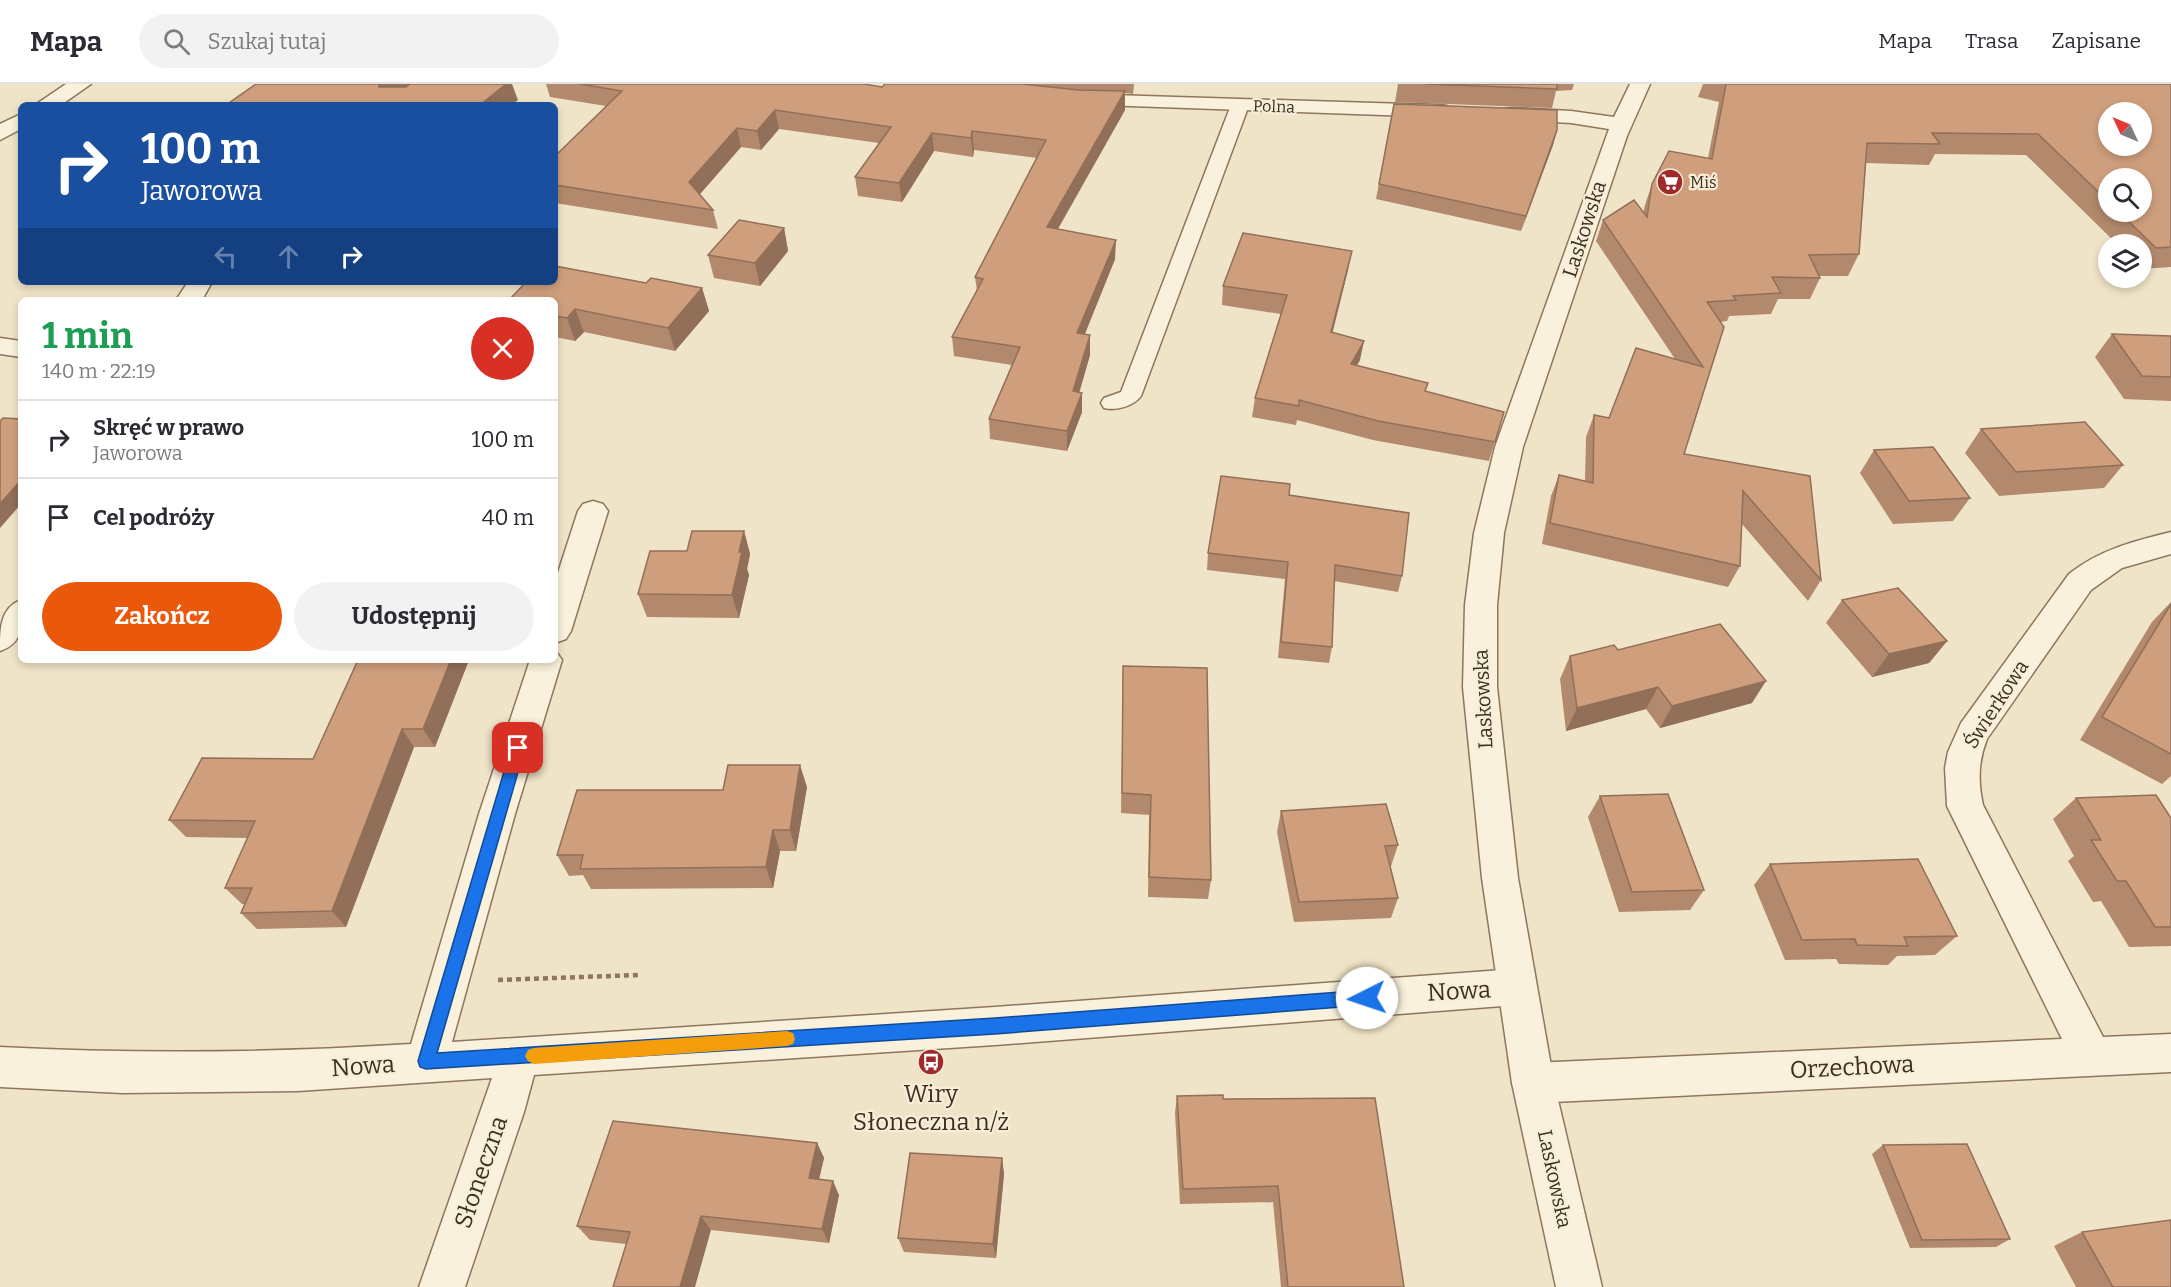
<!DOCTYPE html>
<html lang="pl">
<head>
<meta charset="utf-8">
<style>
  :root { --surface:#fff; --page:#f2f2f3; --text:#2b2b33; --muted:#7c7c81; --line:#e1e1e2; --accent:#ea580c }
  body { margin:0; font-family:Bitter,serif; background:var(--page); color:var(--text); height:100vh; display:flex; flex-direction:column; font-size:22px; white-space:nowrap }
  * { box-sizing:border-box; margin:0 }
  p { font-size:20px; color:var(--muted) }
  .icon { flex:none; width:33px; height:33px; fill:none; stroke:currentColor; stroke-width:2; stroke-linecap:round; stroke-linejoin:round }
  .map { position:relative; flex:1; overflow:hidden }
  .panel { position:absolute; left:18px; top:213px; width:540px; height:366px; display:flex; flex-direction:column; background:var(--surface); border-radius:9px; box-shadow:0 3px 9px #0003 }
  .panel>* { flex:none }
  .banner { position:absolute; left:18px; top:18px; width:540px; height:183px; border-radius:9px; box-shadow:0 3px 9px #0003; background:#1a4fa0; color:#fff; overflow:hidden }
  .needle { width:39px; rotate:314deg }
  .fabs { position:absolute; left:2098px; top:18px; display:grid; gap:12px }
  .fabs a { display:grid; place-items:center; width:54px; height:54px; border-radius:50%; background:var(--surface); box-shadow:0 3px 9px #0003; font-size:30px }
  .pin { position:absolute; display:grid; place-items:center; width:51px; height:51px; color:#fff; margin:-26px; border-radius:12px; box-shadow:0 3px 9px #0006 }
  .me { position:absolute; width:66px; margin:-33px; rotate:266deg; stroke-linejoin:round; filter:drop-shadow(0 0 4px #0008) }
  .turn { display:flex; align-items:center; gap:21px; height:126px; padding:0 24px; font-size:27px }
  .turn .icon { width:78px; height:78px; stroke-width:2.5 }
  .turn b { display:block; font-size:42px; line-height:51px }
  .lanes { display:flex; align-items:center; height:57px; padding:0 24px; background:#0003; justify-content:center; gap:30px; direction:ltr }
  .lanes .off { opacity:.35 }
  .round { display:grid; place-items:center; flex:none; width:63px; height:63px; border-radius:32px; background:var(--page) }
  .head { display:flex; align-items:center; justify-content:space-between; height:102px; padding:0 24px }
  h1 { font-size:36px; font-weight:700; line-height:45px; color:#1e9e55 }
  .primary-button { display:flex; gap:12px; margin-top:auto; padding:12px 24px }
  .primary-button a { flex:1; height:69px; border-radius:36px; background:var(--accent); color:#fff; font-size:24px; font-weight:700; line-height:69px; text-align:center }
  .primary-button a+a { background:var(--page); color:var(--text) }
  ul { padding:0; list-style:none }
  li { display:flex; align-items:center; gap:18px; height:78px; padding:0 24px; border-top:2px solid var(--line) }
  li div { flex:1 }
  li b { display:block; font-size:22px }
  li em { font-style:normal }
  header { display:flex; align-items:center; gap:36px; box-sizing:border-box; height:84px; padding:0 30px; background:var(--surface); border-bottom:2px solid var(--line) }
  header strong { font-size:28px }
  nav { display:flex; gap:33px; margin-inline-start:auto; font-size:21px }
  .search { width:420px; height:54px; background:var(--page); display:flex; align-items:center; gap:15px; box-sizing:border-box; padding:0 21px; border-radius:33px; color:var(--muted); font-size:22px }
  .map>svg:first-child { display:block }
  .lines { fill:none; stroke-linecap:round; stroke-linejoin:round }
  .service-casing { stroke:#8d765c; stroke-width:3 }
  .minor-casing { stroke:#8d765c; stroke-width:3 }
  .tertiary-casing { stroke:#8d765c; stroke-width:3 }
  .path { stroke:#8d765c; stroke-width:4.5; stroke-dasharray:5 4; stroke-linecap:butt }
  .service { fill:#faf1dc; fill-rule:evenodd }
  .minor { fill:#faf1dc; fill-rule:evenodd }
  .tertiary { fill:#faf1dc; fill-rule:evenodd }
  .wall { fill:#b2896c; fill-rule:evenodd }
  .shaded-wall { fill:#916f58 }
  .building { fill:#cf9f7d; stroke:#916f58; stroke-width:1.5; fill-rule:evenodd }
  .route { fill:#1a73e8; stroke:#114b97; stroke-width:1.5 }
  .slow { fill:#f59e0b }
  .labels { text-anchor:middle; stroke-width:4.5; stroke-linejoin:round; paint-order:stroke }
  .far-street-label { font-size:16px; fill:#3d2e20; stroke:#f7eed8 }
  .far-poi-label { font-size:16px; fill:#3d2e20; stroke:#f7eed8; text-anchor:start }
  .street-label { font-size:20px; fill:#3d2e20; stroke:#f7eed8 }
  .near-street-label { font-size:24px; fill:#3d2e20; stroke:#f7eed8 }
  .near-poi-label { font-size:24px; fill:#3d2e20; stroke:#f7eed8 }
</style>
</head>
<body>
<header>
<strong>Mapa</strong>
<div class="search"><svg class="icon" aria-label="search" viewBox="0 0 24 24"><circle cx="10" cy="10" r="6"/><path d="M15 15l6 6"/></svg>Szukaj tutaj</div>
<nav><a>Mapa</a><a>Trasa</a><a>Zapisane</a></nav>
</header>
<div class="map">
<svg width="2171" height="1203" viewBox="0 0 2171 1203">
  <rect width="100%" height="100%" fill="#f0e4c8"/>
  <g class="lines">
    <defs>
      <path id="service" d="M1240,16l9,5 -108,291c-7,10 -25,15 -37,12l-3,-5 3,-5 17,-6 110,-287z"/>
      <g id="minor">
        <path d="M66,0h25l-30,21h-26z"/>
        <path d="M21,30v15l-21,11v-16z"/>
        <path d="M188,198h24l-10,18h-26z"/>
        <path d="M0,254l21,3v16l-21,-3z"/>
        <path d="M593,417l10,3 5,7 -37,120 -5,8 -11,4v-61l23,-71 5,-7z"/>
        <path d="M2171,448v22l-49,14 -31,22 -104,149c-9,23 -9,43 -4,66l120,232 68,-3v38l-638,31 -15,-6 -6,-14 6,-14 15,-6 529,-24 -115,-233 -2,-38 3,-16 13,-29 108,-149c30,-24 65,-33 102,-42z"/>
        <path d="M21,516c0,23 4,43 -21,51 0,-22 0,-43 21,-51z"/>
        <path d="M555,566l7,10 -47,154 -63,228 543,-35 521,-38 14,5 6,13 -6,13 -14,5 -521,40 -461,30 -10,37 -59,175h-46l73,-209 -194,13 -176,2 -122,-6v-40c137,7 273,6 411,-3l68,-230 51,-154h25z"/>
      </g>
      <g id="tertiary">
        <path d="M1630,0h20l-23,52 -104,311 -19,86 -7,72v82l21,191 36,205 48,204h-46l-44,-204 -30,-205 -19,-191 2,-82 9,-72 21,-86 114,-318 -38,-6 -59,-3 -8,-1 -3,-5 3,-5 8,-1 59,3 43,6z"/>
        <path d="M1080,10l359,11 8,1 3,5 -3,5 -8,1 -366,-13 -4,-4 4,-4z"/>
      </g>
    </defs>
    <use href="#service" class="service-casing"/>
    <use href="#minor" class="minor-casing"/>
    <use href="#tertiary" class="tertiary-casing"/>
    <path class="path" d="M498,896l140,-5"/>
    <use href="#service" class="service"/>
    <use href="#minor" class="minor"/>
    <use href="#tertiary" class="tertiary"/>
  </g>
  <g class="wall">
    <path d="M546,0h318l18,3 3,-3h249l-1,10 -8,-1v17l-67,119 57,30 -30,75 5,21 -11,37 3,20 -15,39 -77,-12 -1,-20 23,-54 -58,-9 -2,-19 25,-46 -2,-14 62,-119 -63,-8 -1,7 -39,-6 -32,51 -44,-6 -3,-19 24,-34 -100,-14 -18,21 -20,-3 -42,48 14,15 5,19 -163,-26v-47l51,-50 -56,-9z"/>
    <path d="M1398,0h176l-2,6 -16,1 -4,17 -157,-6z"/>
    <path d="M1703,0h468v183l-29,2v-25h-25l-91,-89 -91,-1 -6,11 -63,-2 -7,91 -11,22h-29l1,2 -10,21h-32l-7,15 -42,2 -2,5 -7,1 -36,132 126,22 11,104 -13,21 -66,-77 -2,42 -12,21 -186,-43 9,-48 8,-21 26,6 1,-44 8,-22 15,3 66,-59 -79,-118 7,-21 40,-7 2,-8 7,-21 56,-26 11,-56 -21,-5zM2109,94l33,34h-33z"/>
    <path d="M1394,20l163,26 -4,15 -32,86 -145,-32z"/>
    <path d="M784,144l4,23 -28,35 -46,-8 -6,-23z"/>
    <path d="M1348,186l-16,63 28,27 -3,5 69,27 78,20 -15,49 -116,-21 -76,-20 -1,5 -44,-8 3,-19 26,-84 -59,-9 1,-19z"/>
    <path d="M646,199l56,5 7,23 -34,40 -91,-19 -9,9 -20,-4v-37z"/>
    <path d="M2112,250l59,2v65l-47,-2 -29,-42z"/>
    <path d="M1981,345l142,36 -19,23 -105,8 -34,-43z"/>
    <path d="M1874,366l96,48 -17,23 -60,3 -33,-51z"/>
    <path d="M1289,411l113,81 -4,16 -64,-11 -2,66 -3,16 -51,-5 7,-79 -78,-9 1,-17z"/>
    <path d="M744,447l6,23 -3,15 2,6 -10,43 -92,-1 -9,-23 49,-43z"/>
    <path d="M1842,516l105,41 -18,22 -57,14 -46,-54z"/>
    <path d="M2171,518v174l-9,8 -82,-44 72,-118z"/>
    <path d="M1618,566l134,53 -92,25 -14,-19 -80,22 -6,-52 10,-23z"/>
    <path d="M358,576h111l-34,87h-21l-68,180 -89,2 -16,-16 3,-9h-2l-17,-16 23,-50 -62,-1 -17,-17 144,-61z"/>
    <path d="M1123,582l88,214 -3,19 -60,-2 1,-82 -28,-2z"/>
    <path d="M807,703l-11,64h-16l-7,37 -182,1 -8,-14 -14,1 -12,-21 166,-65z"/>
    <path d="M1600,712l104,94 -14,20 -71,2 -31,-95z"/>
    <path d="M2076,714l95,20v128l-42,1 -28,-46 -8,1 -25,-41 6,-5 -21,-37z"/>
    <path d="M1281,727l117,34 -7,21h-1l8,32 -7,20 -97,4 -17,-90z"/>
    <path d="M1770,780l187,72 -22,19 -38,1 -9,9 -49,-1 -3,-5 -51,1 -31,-75z"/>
    <path d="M1177,1012l46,3 181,188h-123l-8,-85 -93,2 -5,-91z"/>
    <path d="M817,1059l7,15 -5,21 20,16 -10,48 -118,-13 -85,14 -36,-4 -13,-14z"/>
    <path d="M1883,1061l127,94 -14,8 -86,1 -38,-94z"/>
    <path d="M1002,1074l2,16 -8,84 -92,-6 -6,-14z"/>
    <path d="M2082,1148l89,55h-95l-22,-41z"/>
  </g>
  <g class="shaded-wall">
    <path d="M379,0h34l-26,21 -8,-18z"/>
    <path d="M506,0h6l6,16 -7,5h-31z"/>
    <path d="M1125,7v19l-77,136 -1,-19z"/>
    <path d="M775,26l4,19 -18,21 -4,-19z"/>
    <path d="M737,44l4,19 -47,54 -5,-19z"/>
    <path d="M1557,46l-4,15 -32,86 5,-15z"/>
    <path d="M972,47l2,19 -1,7 -2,-19z"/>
    <path d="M932,49l2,18 -32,51 -3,-19z"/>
    <path d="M784,144l4,23 -28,35 -5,-23z"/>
    <path d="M1116,156l-1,19 -38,94v-20z"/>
    <path d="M1352,167l-4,19 -20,81 3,-19z"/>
    <path d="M702,204l7,23 -34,40 -7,-23z"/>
    <path d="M575,225l9,23 -9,9 -8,-23z"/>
    <path d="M1090,251v20l-16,56 -1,-20z"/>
    <path d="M1364,257l-4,19 -13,23 4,-19z"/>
    <path d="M1082,309v19l-15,39v-20z"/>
    <path d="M21,396v24l-21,24v-24z"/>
    <path d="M744,447l6,23 -3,15 2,6 -10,43 -7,-23 7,-43z"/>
    <path d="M1947,557l-18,22 -57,14 17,-23z"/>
    <path d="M451,576h18l-34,87 -12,-18z"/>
    <path d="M1766,597l-14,22 -92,25 12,-22z"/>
    <path d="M1658,603l-12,22 -80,22 11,-23z"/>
    <path d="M402,645l12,18 -68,180 -14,-16z"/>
    <path d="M800,681l7,22 -11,64 -6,-21z"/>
    <path d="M773,746l7,21 -7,37 -7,-21z"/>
    <path d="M817,1059l7,15 -8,34 -7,-14z"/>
    <path d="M1002,1074l2,16 -8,84 -3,-14z"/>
    <path d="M833,1097l6,14 -10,48 -7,-14z"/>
    <path d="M701,1132l10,14 -16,57h-15z"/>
  </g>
  <g class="building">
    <path d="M256,0h123v3h27l4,-3h96l-26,21h-254z"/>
    <path d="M580,0h284l18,3 3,-3h137l56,6 47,1 -78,136 69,13 -39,93 13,2 -17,56 9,2 -15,38 -78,-12 31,-72 -68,-10 31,-58 -8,-2 71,-137 -74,-9 -1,7 -39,-5 -33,50 -44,-6 36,-50 -116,-17 -18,21 -20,-3 -48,54 24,28 -158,-25v-29l67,-65z"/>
    <path d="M1425,0h132v5z"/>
    <path d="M1726,0h445v163l-15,1 -37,-36h23v-34h-33v24l-71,-68 -106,-1 8,11 -73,-1 -8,111 -50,1 11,23 -48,-1 9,16 -48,3 3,4 -29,2 17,25 -40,127 126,22 11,104 -78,-89 -3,75 -190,-43 9,-48 34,8 1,-68 15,3 27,-70 67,19 -100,-147 31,-20 13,17 5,-33 17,-33 43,8zM2109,28h33v34h-33z"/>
    <path d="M1394,20l163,6v20l-31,86 -147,-32z"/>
    <path d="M739,136l45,8 -29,35 -47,-8z"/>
    <path d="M1243,149l109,18 -21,81 33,9 -13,23 77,19 -3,8 79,21 -9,30 -117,-21 -79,-21v6l-44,-8 32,-103 -64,-9z"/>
    <path d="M555,182l91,17 5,-5 51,10 -34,40 -93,-19 -8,9 -12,-2v-16h-46l17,-18h29z"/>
    <path d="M2112,250l59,2v41l-29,-1z"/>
    <path d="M3,334l18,1v61l-21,24v-83z"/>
    <path d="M2085,338l38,43 -107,7 -35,-43z"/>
    <path d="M1933,363l37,51 -61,3 -35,-51z"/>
    <path d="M1221,392l69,8 -1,11 120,18 -7,63 -67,-11 -3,82 -51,-5 7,-80 -80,-9z"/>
    <path d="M692,447h52l-5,21h3l-10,43 -94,-1 12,-43h37z"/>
    <path d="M1898,504l49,53 -58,13 -47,-54z"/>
    <path d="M2171,520v150l-69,-37z"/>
    <path d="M1720,540l46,57 -94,25 -14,-19 -81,21 -7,-52 44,-11 4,5z"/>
    <path d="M358,576h93l-28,69h-21l-70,182 -91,2 11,-25h-27l30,-67 -86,-1 33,-62 111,1z"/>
    <path d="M1123,582l84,2 4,212 -62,-3 2,-82 -29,-2z"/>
    <path d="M728,681h72l-10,65h-17l-7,37 -186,2 3,-14h-26l20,-65h146z"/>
    <path d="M1668,710l36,96 -72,2 -32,-96z"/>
    <path d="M2156,711l15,23v109h-16l-29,-46h-9l-26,-41h10l-25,-42z"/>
    <path d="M1386,720l12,41 -13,1 13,52 -99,4 -18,-91z"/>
    <path d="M1918,775l39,77 -53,1 4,9 -51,-1 -2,-6 -53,1 -32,-76z"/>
    <path d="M1223,1011v4l152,-1 29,189h-116l-10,-101 -95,3 -6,-93z"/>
    <path d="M613,1037l204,22 -8,35 24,3 -11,48 -121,-13 -21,71h-67l17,-55 -53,-6z"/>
    <path d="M1967,1060l43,95 -88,1 -39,-95z"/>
    <path d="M910,1069l92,5 -9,86 -95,-6z"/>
    <path d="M2171,1136v67h-58l-31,-55z"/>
  </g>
  <path class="route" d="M518,658l7,6 -88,305 558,-35 372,-28 6,2 2,6 -2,5 -6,2 -372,29 -569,35 -6,-2 -2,-6 93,-313z"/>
  <path class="slow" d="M787,947l6,2 2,6 -2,5 -6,2 -253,18 -6,-3 -3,-5 3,-6 6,-2z"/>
  <defs>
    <symbol id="supermarket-disc" viewBox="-11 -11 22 22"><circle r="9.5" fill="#9e2a2b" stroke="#f7eed8"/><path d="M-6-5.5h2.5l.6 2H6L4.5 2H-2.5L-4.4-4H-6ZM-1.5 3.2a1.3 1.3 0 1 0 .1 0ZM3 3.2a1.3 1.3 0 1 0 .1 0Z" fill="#fff"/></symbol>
    <symbol id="bus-disc" viewBox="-11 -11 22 22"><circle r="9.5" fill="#9e2a2b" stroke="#f7eed8"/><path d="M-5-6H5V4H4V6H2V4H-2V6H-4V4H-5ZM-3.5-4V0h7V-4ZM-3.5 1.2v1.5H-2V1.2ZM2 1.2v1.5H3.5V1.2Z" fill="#fff"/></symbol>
  </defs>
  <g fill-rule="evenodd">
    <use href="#supermarket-disc" x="1655" y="83" width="30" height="30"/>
    <use href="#bus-disc" x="916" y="963" width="30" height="30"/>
  </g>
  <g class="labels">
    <g class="far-street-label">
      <text transform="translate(1274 22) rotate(2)" y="6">Polna</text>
    </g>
    <g class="far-poi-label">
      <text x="1690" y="104">Miś</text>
    </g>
    <g class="street-label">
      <text transform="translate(1584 145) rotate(-72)" y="7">Laskowska</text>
      <text transform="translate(1483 615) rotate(-93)" y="7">Laskowska</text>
      <text transform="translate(1996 620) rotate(-57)" y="7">Świerkowa</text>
      <text transform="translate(1555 1095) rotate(78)" y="7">Laskowska</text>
    </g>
    <g class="near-street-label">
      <text transform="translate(1459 907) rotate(-3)" y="8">Nowa</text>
      <text transform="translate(363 982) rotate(-4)" y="8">Nowa</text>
      <text transform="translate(1852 983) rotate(-3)" y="8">Orzechowa</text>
      <text transform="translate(481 1088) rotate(-71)" y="8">Słoneczna</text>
    </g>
    <g class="near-poi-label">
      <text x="931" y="1018">Wiry<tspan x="931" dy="28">Słoneczna n/ż</tspan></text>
    </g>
  </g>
</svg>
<div class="fabs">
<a><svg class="needle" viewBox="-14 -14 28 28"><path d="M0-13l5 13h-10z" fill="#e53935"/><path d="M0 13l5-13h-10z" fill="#7c7c81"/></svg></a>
<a><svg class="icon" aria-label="search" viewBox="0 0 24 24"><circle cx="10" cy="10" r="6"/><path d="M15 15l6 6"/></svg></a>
<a><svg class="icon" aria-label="layers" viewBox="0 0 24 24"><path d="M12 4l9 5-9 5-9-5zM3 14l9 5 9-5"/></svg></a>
</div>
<div class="pin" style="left:518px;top:664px;background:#d93025"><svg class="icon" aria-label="arrive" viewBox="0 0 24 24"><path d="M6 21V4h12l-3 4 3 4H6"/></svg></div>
<svg class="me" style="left:1367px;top:914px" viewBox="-20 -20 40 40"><circle r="19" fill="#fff"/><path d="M0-13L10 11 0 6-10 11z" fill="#1a73e8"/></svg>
<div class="banner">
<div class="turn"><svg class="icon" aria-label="right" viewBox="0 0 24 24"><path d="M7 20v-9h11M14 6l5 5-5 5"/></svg><div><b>100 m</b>Jaworowa</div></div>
<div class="lanes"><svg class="icon off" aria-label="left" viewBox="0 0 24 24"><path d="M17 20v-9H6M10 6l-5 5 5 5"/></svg><svg class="icon off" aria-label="ahead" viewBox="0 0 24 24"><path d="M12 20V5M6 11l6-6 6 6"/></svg><svg class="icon" aria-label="right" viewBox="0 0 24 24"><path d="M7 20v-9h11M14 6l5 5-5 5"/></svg></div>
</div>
<section class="panel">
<div class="head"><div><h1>1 min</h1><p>140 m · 22:19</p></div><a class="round" style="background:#d93025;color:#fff"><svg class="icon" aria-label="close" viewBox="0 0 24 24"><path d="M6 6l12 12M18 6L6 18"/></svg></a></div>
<ul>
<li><svg class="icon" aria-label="right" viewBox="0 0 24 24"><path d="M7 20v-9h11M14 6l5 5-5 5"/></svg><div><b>Skręć w prawo</b><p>Jaworowa</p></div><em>100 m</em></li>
<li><svg class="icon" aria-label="arrive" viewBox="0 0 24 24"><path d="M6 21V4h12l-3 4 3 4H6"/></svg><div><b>Cel podróży</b></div><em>40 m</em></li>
</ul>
<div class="primary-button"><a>Zakończ</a><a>Udostępnij</a></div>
</section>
</div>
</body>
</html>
